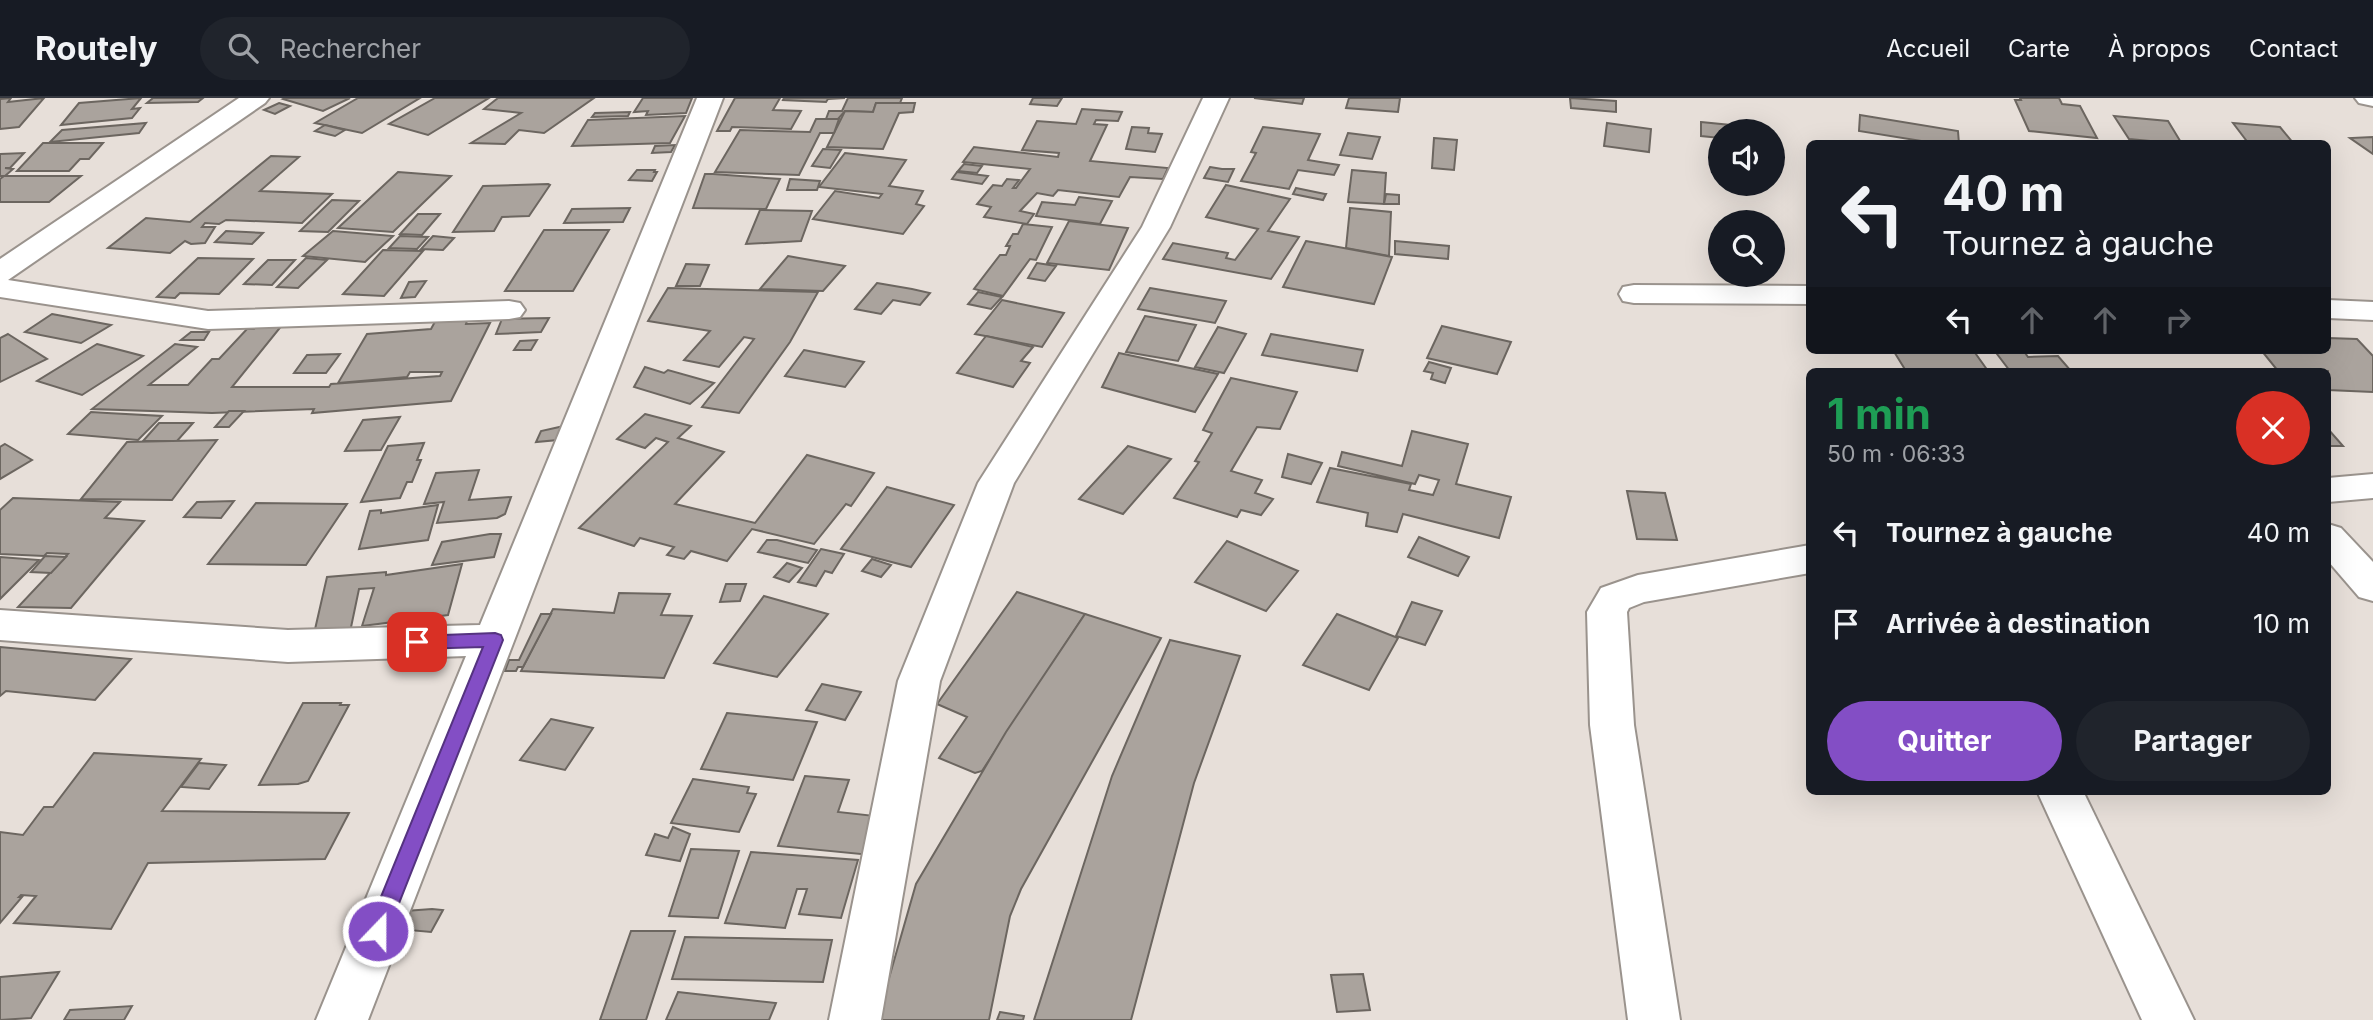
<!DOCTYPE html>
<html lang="fr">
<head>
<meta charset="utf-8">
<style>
  :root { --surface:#171b24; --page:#20242c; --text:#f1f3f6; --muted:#9ea1a6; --line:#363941; --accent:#834ec5 }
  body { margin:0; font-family:Inter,sans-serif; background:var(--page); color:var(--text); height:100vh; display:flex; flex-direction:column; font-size:26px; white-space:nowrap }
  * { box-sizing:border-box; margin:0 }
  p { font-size:23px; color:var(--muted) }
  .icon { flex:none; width:38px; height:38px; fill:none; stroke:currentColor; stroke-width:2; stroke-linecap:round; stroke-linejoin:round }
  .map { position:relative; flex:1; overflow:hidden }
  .details { position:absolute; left:1806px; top:270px; width:525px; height:427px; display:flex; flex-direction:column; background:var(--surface); border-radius:10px; box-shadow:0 7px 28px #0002 }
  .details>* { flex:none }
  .hud { position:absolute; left:1806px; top:42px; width:525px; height:214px; border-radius:10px; box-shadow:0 7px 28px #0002; background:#171b24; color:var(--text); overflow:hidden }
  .fabs { position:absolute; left:1708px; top:21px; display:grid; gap:14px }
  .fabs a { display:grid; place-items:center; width:77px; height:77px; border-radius:50%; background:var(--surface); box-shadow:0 7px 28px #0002; font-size:35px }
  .pin { position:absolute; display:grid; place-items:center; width:60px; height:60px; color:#fff; margin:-30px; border-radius:14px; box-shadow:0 4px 10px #0006 }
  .me { position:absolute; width:77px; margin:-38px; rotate:22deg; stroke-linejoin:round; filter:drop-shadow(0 0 5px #0008) }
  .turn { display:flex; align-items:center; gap:24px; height:147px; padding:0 21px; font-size:32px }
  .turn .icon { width:91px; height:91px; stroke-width:2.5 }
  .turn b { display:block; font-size:49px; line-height:60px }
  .lanes { display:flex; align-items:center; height:66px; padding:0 21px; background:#0003; justify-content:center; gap:35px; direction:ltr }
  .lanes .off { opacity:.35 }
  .round { display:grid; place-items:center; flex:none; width:74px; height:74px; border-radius:37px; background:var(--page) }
  .headline { display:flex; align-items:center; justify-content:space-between; height:119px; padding:0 21px }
  h1 { font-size:42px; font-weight:700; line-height:52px; color:#1e9e55 }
  .primary-button { display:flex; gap:14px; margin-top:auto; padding:14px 21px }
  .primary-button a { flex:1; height:80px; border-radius:42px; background:var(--accent); color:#fff; font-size:28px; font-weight:700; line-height:80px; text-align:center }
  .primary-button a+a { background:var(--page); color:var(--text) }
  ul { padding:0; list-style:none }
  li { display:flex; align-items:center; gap:21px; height:91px; padding:0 21px }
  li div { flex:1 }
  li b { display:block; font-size:26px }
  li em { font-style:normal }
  header { display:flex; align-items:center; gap:42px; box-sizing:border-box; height:98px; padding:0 35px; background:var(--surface); border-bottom:2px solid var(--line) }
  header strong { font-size:33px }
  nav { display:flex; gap:38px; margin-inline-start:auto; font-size:24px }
  .search { width:490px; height:63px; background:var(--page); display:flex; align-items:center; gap:18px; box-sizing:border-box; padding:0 24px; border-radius:38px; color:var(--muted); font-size:26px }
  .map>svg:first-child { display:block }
  .building { fill:#aaa39d; stroke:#6c6660; stroke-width:2 }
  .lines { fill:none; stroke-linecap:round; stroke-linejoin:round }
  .minor-casing { stroke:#9a938d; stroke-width:4 }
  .minor { fill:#fff; fill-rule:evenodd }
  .route { fill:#834ec5; stroke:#553380; stroke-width:2 }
</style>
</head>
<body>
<header>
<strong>Routely</strong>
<div class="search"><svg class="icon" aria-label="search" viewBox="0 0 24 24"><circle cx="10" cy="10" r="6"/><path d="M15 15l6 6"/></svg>Rechercher</div>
<nav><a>Accueil</a><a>Carte</a><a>À propos</a><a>Contact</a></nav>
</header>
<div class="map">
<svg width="2373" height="922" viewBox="0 0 2373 922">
  <rect width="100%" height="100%" fill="#e7dfd9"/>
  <g class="building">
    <path d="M11,0l-3,4 36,-4 -25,29 -19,2v-30z"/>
    <path d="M141,0l-9,11 8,-1 -8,10 -71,7 18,-22z"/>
    <path d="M153,0h50l-5,4 -51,1z"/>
    <path d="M285,0h65l-27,13 -40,-12z"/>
    <path d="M358,0h62l-58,35 -47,-10z"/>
    <path d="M435,0h54l-61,37 -39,-11z"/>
    <path d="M498,0h96l-50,35 -25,-3 -14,14 -34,-1 50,-30 -37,-4z"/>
    <path d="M643,0h49l-6,15 -40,2 2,-4 -14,1z"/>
    <path d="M735,0h45l-7,12 28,1 -10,18 -59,-2 -2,4h-13z"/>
    <path d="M784,0h61l-17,1 -2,3 -43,-2z"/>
    <path d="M848,0h54l-2,5h-24l-3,9 -28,-1 -7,8h-12l3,-8h13z"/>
    <path d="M1033,0h29l-5,8 -27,-2z"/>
    <path d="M1254,0h50l-2,6z"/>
    <path d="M1349,0h51l-2,14 -52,-4z"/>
    <path d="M1570,0l46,3v11l-45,-4z"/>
    <path d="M2020,0h39l3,6 18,2 17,32 -68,-7 -14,-31h6z"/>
    <path d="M279,5l11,3 -15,8 -11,-4z"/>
    <path d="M876,5h39l-2,9 -14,1 -16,36 -56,-2 18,-36 28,1z"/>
    <path d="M1082,11l40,3 -4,9 -22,-1 -2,4 13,1 -17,36 78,7 -5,11 -33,-2 -11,20 -61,-7 -5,6 -16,-3 -17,18 14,3 -7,10 -43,-7 7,-10 -14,-3 16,-19 9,1 5,-7 12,1 -6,8h3l14,-19 -67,-7 11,-15 84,10 1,-4 -37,-3 15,-29 39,3z"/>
    <path d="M630,14l-2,4 -36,1 3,-4z"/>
    <path d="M1860,17l98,16 1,13h-19l-81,-13z"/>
    <path d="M685,18l-15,27 -98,3 16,-26z"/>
    <path d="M2114,18l54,5 14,23 -53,-5z"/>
    <path d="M816,21h23l-5,14h-14l-21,42 -84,-3 25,-42 70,2z"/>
    <path d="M1701,24l50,5 1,4h-32v7l-19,-2z"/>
    <path d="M146,25l-7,10 -89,9 12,-12z"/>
    <path d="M1607,25l44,6 -2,23 -45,-6z"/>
    <path d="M2233,25l47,4 14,17h-45z"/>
    <path d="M325,27l20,5 -10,6 -20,-5z"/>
    <path d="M1132,29l17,1 -1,5 14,1 -7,18 -29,-3z"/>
    <path d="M1263,29l57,7 -12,26 31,5 -5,10 -36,-5 -9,19 -48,-8 15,-28 -5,-1z"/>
    <path d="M1348,35l32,4 -8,22 -32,-4z"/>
    <path d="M2373,39v17l-23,-16z"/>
    <path d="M1434,40l23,2 -3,30 -22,-2z"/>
    <path d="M43,45h60l-14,16h-9l-11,12h-52z"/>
    <path d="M675,47l-4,7 -19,1 3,-7z"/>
    <path d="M823,51l18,1 -11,18 -18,-2z"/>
    <path d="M24,55l-14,15h-5l8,1 -8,7h76l-32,26h-49v-23l4,-3h-4v-22z"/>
    <path d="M845,55l61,7 -17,26 34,5 -7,13 8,2 -21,28 -90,-15 22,-28 44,7 3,-4 -63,-7z"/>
    <path d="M271,58l28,1 -39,34 72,3 -30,29 -76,-3 -7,4 -14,-1 -3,4h13l-10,16 -14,1 -6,-3 -15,12 -62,-5 38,-30 44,4z"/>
    <path d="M964,66l18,2 -5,7 -19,-2z"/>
    <path d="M1210,69l12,2h12l-6,13 -24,-4z"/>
    <path d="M637,72h18l-1,2h3l-5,9 -23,-1z"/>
    <path d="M1352,72l34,3 -2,31 -36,-2z"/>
    <path d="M398,74l53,4 -58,56 -55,-4z"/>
    <path d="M957,74l31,4 -6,8 -30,-5z"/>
    <path d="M705,76h8l67,5 -14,30 -73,-1z"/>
    <path d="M790,81l30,2 -3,9h-30z"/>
    <path d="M548,86l2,1 -21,31 -27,1 -8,14 -41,1 30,-46z"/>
    <path d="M1226,87l64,14 -22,32 31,6 -28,42 -108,-20 10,-16 55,10 -2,5 9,2 23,-31 -52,-12z"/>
    <path d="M1296,90l29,6h1l-3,6 -30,-6z"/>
    <path d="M1386,96l13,1v9h-15z"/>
    <path d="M1079,99l33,4 -12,23 -64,-8 6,-14 33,3z"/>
    <path d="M332,102l27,1 -31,31 -28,-1z"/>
    <path d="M630,110l-7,14 -59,1 8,-14z"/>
    <path d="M1350,110l41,4 -2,44 -43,-8z"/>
    <path d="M760,112l52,1 -11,30 -55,3z"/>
    <path d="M418,116h22l-18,21 -22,-1z"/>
    <path d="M1069,123l59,7 -19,42 -62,-7z"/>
    <path d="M1023,126l29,3 -16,33 -6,-1 -27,37 -29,-7 26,-34h6l4,-9h-4l7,-12h5z"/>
    <path d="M544,132h65l-36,61h-68z"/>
    <path d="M226,133l37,2 -11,11 -37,-2z"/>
    <path d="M333,133l60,5 -28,26 -62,-6z"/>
    <path d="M400,138l28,1 -11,12 -28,-1z"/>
    <path d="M433,138l21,2 -11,12 -22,-1z"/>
    <path d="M1306,143l86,16 -18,47 -91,-17z"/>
    <path d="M1395,143l54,5 -1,13 -53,-5z"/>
    <path d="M383,152l40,1 -39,45 -41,-2z"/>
    <path d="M788,158l11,2 46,8 -22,25 -63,-2z"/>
    <path d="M198,160l55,1 -34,35 -39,-1 -5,5 -18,-1z"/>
    <path d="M306,160l21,2 -29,28 -21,-1z"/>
    <path d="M268,162h27l-23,25 -28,-1z"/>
    <path d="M1037,165l19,3 -11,15 -17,-3z"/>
    <path d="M686,166l23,1 -9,21h-24z"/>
    <path d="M426,183l-11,16 -14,1 8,-16z"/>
    <path d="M877,185l35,6 18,4 -10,12 -27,-5 -12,14 -26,-5z"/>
    <path d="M668,190l114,3 36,1 -28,50 -51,71 -37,-6 52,-68 -10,-2 -25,30 -35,-7 26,-29 -62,-10z"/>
    <path d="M1150,190l76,13 -11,22 -77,-14z"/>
    <path d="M978,194l24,5 -11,12 -23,-5z"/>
    <path d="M1002,202l62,13 -22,34 -67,-13z"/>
    <path d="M52,216l59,11 -30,18 -56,-11z"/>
    <path d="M1145,218l51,9 -18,36 -52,-9z"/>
    <path d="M468,219l-2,7 24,-1 -39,78 -139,12 2,-4 -102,4 -120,-4 83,-65 22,3 -48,38h39l24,-26h7l28,-30h7l4,-5h25l-51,63h97l2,-3 109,-8 2,-4h-32l-3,5 -69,6 29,-49 64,-5 6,-11z"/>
    <path d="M549,220l-8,14 -45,2 6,-15z"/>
    <path d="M1442,228l69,16 -14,32 -70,-16z"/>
    <path d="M1218,229l28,7 -22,39 -29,-6z"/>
    <path d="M191,234h18l-5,8h-23z"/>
    <path d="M8,236l39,25 -47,23v-44z"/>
    <path d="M1271,236l92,16 -6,21 -95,-16z"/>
    <path d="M986,238l47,11 -12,14 9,2 -17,24 -56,-14z"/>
    <path d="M2328,240l29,1 16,17v36l-45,-2v-19h-50l-17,-21h67z"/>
    <path d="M537,242l-6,10h-17l6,-9z"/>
    <path d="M97,246l46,12 -61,39 -45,-14z"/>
    <path d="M804,252l60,12 -19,25 -60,-11z"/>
    <path d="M1893,252h80l15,21h-82z"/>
    <path d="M1994,252h29l5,7 30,-1 13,15h-61z"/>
    <path d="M1119,255l99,21 -23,38 -93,-25z"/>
    <path d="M340,256l-14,19h-32l13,-18z"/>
    <path d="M1429,264l22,6 -6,15 -14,-4 2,-6 -9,-2z"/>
    <path d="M645,269l19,6 4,-3 46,13 -24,21 -56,-17z"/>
    <path d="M1231,280l66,14 -17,37 -23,-2 -26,44 31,9 -7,13 18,6 -12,16 -20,-5 -4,7 -63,-19 25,-36 -4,-1 17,-28 -9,-3z"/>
    <path d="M229,313h15l-15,16h-14z"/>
    <path d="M91,314l16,1 55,3 -24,24 -70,-6z"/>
    <path d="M645,316l46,12 -13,12 46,14 -49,52 80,19 52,-68 67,18 -23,33 -5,-2 -32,40 -62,-15 -25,32 -36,-10 -7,8 -17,-4 7,-8 -34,-9 -6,8 -55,-18 89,-86 -12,-4 -11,10 -28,-9z"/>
    <path d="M400,319l-19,33 -36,1 18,-31z"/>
    <path d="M159,325h34l-16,18h-34z"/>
    <path d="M564,328l-6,14 -22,2 5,-11z"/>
    <path d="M2328,331l15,17h-15z"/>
    <path d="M1412,333l56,13 -12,40 55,13 -12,41 -96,-24 -6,18 -31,-6 2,-13 -51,-11 13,-34 81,16 -2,6 24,5 6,-15 -20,-5 -4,9 -77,-18 4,-14 60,14z"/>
    <path d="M217,342l-45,60 -91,-1 46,-57z"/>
    <path d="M424,345l-7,17h4l-9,22h-5l-7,16 -39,4 27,-56z"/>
    <path d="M5,346l27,16 -32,19v-32z"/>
    <path d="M1128,348l43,13 -48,55 -44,-15z"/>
    <path d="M1288,356l34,9 -11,21 -29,-7z"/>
    <path d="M479,372l-10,30 42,-3 -6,17 -8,4 -60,5 7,-21 -20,2 12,-31z"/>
    <path d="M887,389l67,18 -43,62 -70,-18z"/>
    <path d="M1627,393l38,2 12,47 -40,-1z"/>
    <path d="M13,400l107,4 -15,16 39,3 -73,87 -53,-1 50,-53 -21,-1 -3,3 -44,-2v-44z"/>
    <path d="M234,403l-13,17 -37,-1 13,-15z"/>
    <path d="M256,405l89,1h2l-41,61 -98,-1z"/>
    <path d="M438,407l-10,35 -69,9 11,-38 11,-1v3z"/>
    <path d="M490,436h11l-7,23 -62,8 10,-23z"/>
    <path d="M1419,439l50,20 -11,19 -50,-19z"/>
    <path d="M767,442h10l40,10 -9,13 -50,-11z"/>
    <path d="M1227,443l71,30 -32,40 -71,-29z"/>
    <path d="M821,451l23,5 -12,19 -7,-2 -9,15 -18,-4z"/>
    <path d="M45,458l21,1 -15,16 -20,-1z"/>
    <path d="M0,459l39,3 -39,39z"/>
    <path d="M872,461l19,6 -10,12 -19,-6z"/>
    <path d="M787,465l15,5 -13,14 -15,-5z"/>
    <path d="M462,466l-14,51 -86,11 12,-38 -15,1 -9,43 -37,6 14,-61 59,-5v3z"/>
    <path d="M726,486h20l-6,17 -20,1z"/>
    <path d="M1017,494l68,22 -103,157 -7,2 -36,-15 28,-41 -30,-13z"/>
    <path d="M619,495l51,1 -9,21 31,1 -28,62 -143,-7 32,-62 61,4z"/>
    <path d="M764,498l64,18 -51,63 -63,-14z"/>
    <path d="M1412,504l30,9 -17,34 -29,-9z"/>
    <path d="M541,516h10l-28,53h-5l-2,4h-11l4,-11h10z"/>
    <path d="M1085,516l76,24 -140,251 -11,27 -21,104h-112l39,-136 90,-152z"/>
    <path d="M1337,516l61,24 -29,52 -66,-25z"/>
    <path d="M1170,542l70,16 -46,127 -63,237h-97l78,-244z"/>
    <path d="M0,549l131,12 -36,41 -89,-9 -6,5z"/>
    <path d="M822,586l39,8 -16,28 -39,-10z"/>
    <path d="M303,605h38l-1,2h9l-41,76 -10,3 -39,1z"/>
    <path d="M727,615l90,9 -24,58 -92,-11z"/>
    <path d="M551,621l42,9 -28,42 -45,-10z"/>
    <path d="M94,655l107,6 -39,52 187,2 -24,46 -177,4 -37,66 -97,-6 22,-27 -15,-1 -2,2h3l-22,26v-91l23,3 21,-28h9z"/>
    <path d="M199,665l27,2 -17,24 -28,-2z"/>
    <path d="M805,678l44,4 -11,32 46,5 -13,38 -93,-9z"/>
    <path d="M693,681l56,8 -2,6 9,1 -17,38 -68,-9z"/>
    <path d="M673,729l17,7 -10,27 -34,-6 9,-21 13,4z"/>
    <path d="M691,751l48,2 -21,67 -49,-2z"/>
    <path d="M751,754l107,8 -17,58 -42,-4 8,-25h-10l-12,39 -60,-5z"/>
    <path d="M432,811l11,1 -12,22 -34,-3 8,-18z"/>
    <path d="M631,833h44l-29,89h-46z"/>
    <path d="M685,839l147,3 -9,42 -151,-3z"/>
    <path d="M59,874l-28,46 -31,2v-43z"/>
    <path d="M1363,876l7,36 -33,2 -6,-37z"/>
    <path d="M678,894l98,11 -7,17h-103z"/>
    <path d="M132,908l-8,14h-60l6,-10z"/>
    <path d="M1000,914l24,4 -1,4h-26z"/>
  </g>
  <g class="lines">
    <defs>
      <g id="minor">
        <path d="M239,0h30l-4,5 -257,177 200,31 301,-10 11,2 5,7 -5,7 -11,2 -301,10 -208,-32v-38z"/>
        <path d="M697,0h26l-355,922h-52l150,-364 -178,6 -288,-22v-30l288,20 192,-5z"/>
        <path d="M1203,0h26l-59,129 -156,256 -74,198 -59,339h-52l69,-339 80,-198 164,-256z"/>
        <path d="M2355,0h18v8l-14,-3z"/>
        <path d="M1634,187l176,1v18l-176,-1 -11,-2 -4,-7 4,-7z"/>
        <path d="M2328,202l45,2v18l-45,-2z"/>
        <path d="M2373,376v24l-45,4v-24z"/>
        <path d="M2328,426l13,4 32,34v39l-14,-4 -31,-36z"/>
        <path d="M1810,447v28l-166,29 -15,6 -2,4 7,113 46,295h-52l-38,-295 -3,-113 14,-24 37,-13z"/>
        <path d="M2037,693h46l111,229h-52z"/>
      </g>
    </defs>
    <use href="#minor" class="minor-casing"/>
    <use href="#minor" class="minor"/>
  </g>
  <path class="route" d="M495,535l6,2 2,5 -115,291 -3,6 -7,3 -8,-3 -3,-6 116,-284 -66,2 -6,-2 -2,-5 2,-4 6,-2z"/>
</svg>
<div class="fabs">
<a><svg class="icon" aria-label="sound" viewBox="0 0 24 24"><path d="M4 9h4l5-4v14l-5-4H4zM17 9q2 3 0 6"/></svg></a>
<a><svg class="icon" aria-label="search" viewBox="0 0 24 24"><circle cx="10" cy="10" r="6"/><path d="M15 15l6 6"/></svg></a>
</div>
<div class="pin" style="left:417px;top:544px;background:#d93025"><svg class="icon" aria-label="arrive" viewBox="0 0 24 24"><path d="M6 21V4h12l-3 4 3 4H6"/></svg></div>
<svg class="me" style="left:378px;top:833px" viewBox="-20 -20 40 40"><circle r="17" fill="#834ec5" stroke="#fff" stroke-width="3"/><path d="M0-11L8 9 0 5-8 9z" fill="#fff"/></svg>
<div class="hud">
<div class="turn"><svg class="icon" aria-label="left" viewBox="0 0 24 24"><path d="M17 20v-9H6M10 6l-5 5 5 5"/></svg><div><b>40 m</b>Tournez à gauche</div></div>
<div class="lanes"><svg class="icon" aria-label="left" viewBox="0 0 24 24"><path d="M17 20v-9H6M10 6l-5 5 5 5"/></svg><svg class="icon off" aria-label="ahead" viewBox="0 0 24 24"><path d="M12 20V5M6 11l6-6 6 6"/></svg><svg class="icon off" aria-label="ahead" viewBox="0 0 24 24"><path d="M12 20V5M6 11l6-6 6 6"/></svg><svg class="icon off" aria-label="right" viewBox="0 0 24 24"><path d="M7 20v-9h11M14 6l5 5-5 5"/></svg></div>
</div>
<section class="details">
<div class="headline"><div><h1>1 min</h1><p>50 m · 06:33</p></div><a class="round" style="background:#d93025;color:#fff"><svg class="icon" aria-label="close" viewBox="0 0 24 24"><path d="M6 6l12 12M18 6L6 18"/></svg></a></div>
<ul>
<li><svg class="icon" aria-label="left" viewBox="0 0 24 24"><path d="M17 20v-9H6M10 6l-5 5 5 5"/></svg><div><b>Tournez à gauche</b></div><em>40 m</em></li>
<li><svg class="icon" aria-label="arrive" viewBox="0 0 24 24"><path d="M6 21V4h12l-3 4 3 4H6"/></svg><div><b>Arrivée à destination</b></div><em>10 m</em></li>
</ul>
<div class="primary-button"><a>Quitter</a><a>Partager</a></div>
</section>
</div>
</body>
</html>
